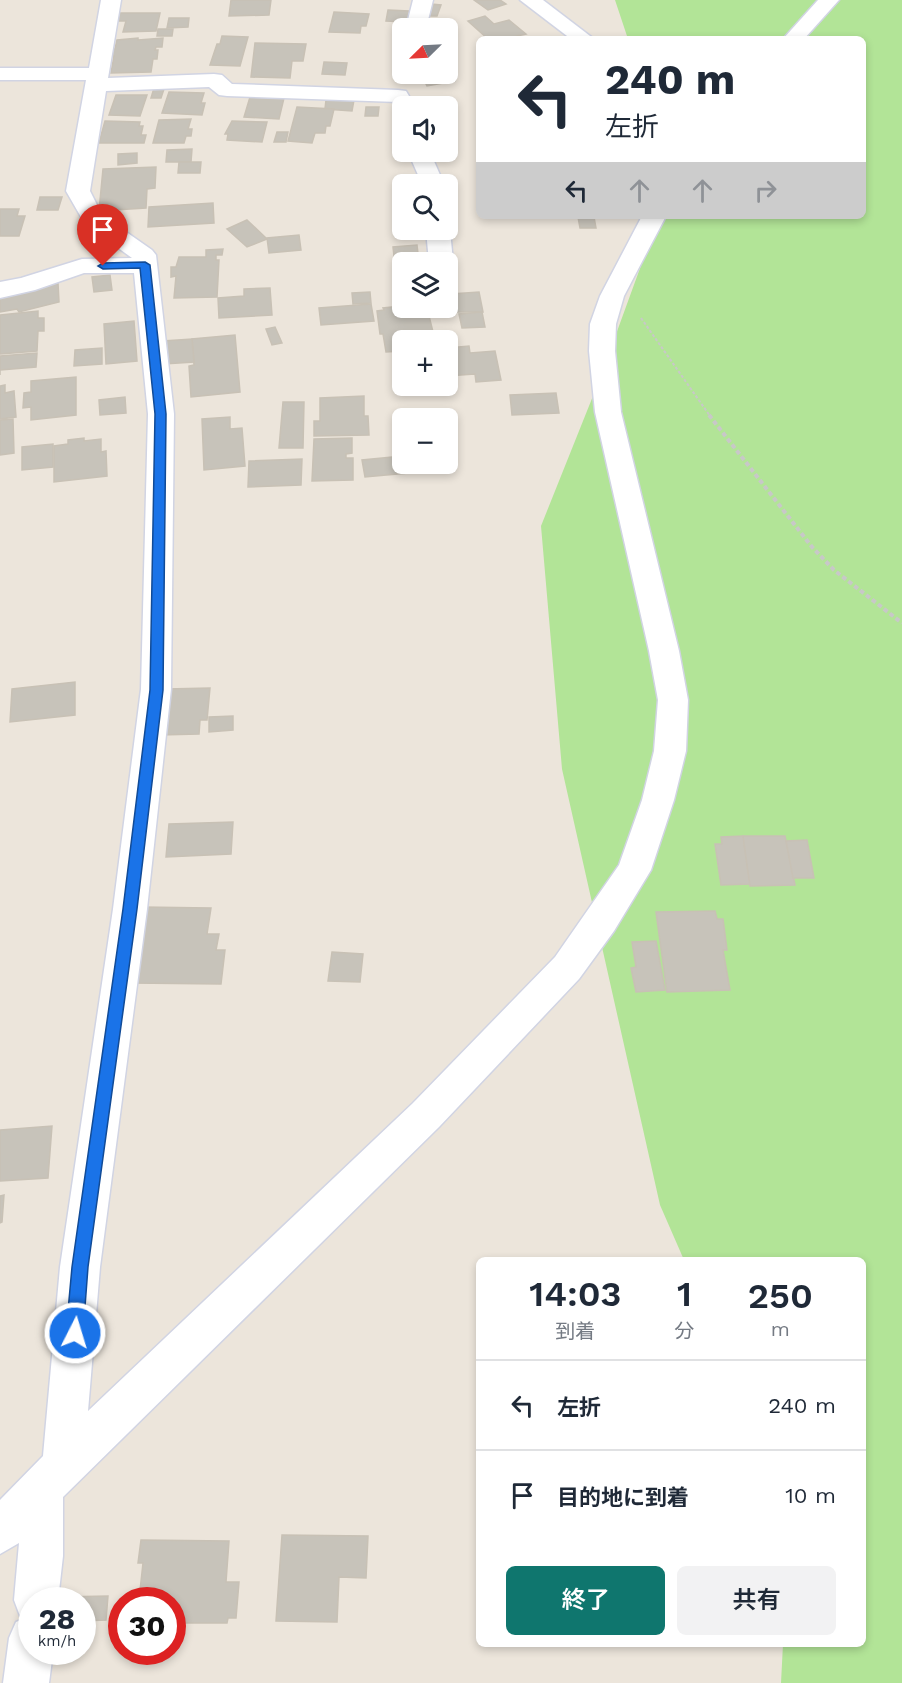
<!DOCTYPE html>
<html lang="ja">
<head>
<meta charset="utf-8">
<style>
  :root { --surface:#fff; --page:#f2f2f3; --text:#1f2937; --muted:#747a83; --line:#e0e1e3; --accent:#0f766e }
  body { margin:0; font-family:"Work Sans","Noto Sans JP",sans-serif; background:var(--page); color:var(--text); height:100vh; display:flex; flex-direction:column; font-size:22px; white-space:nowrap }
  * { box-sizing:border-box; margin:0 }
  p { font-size:20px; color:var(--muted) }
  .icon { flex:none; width:33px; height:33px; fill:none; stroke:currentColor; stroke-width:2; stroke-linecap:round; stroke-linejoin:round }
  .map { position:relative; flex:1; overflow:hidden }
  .side { position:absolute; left:476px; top:1257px; width:390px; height:390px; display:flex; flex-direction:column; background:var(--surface); border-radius:9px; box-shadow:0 3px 9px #0003 }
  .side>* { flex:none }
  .top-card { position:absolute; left:476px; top:36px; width:390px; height:183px; border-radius:9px; box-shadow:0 3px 9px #0003; background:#fff; color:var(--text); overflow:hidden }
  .needle { width:39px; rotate:246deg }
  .buttons { position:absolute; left:392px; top:18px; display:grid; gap:12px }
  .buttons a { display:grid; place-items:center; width:66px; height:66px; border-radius:9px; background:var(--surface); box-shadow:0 3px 9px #0003; font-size:30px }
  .speed { position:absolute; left:18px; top:1587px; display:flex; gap:12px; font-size:30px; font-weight:700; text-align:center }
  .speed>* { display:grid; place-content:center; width:78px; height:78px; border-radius:50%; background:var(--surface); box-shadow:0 3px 9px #0003; line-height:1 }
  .speed small { font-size:15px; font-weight:400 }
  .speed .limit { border:9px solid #d22; background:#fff; color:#111 }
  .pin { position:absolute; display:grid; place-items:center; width:51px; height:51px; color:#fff; margin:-62px -26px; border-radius:50% 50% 50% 0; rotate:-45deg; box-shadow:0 0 6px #0007 }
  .pin .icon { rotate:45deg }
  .me { position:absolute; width:66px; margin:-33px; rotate:5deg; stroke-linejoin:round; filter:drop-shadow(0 0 4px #0008) }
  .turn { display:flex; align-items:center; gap:21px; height:126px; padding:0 30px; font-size:27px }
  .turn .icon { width:78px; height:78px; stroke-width:2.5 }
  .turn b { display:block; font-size:42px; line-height:51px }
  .lanes { display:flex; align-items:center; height:57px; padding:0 30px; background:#0003; justify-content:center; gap:30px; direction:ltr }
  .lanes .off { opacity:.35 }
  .eta { display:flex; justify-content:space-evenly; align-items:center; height:102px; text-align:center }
  .eta b { font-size:36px; font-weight:600; line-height:42px }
  .button { display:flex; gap:12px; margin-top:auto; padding:12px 30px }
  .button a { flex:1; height:69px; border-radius:9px; background:var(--accent); color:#fff; font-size:24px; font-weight:600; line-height:69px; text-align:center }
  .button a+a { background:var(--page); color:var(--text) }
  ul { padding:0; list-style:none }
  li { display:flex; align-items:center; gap:18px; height:90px; padding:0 30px; border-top:2px solid var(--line) }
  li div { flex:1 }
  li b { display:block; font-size:22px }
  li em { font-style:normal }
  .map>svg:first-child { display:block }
  .green { fill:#b2e497 }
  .building { fill:#c7c3ba; stroke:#c8c1b5; stroke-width:1.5 }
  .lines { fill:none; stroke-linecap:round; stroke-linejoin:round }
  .minor-casing { stroke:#d1d4e3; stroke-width:3 }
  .path-far1 { stroke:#c8c8c8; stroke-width:2; stroke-dasharray:3 2; stroke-linecap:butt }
  .path { stroke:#c8c8c8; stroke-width:4; stroke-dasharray:4.5 3; stroke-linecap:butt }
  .minor { fill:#fff; fill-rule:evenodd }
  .route { fill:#1a73e8; stroke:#114b97; stroke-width:1.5 }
</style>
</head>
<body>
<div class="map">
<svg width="902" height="1683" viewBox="0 0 902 1683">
  <rect width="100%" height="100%" fill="#ece5db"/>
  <path class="green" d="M615,0h287v1683h-121l2,-39h79v-384h-178l-24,-55 -98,-436 -21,-243 58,-145 60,-165h203v-177h-234z"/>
  <g class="building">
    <path d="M231,0h40l-2,15 -40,1z"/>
    <path d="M474,0h26l6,4 -18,6z"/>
    <path d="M431,4l10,1 -4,11h-10z"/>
    <path d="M388,10l21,1 -2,11 -21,-1z"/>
    <path d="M334,12l35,2 -3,12h-5l-1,7 -31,-1z"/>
    <path d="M120,13h40l-4,18 -33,1 3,-11h-8z"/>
    <path d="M485,16l9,8 15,-4 17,14 -9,2 3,3h-32l-20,-18z"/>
    <path d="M169,18h20l-1,9 -21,1z"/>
    <path d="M158,29h15l-1,7h-15z"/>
    <path d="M222,36l26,1 -8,29 -30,-1 7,-21h3z"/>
    <path d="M138,38v2l25,-2 -1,9h-6l-1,3h3l-1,9h-4l-2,13 -40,1 3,-17h-4l1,-7h4l2,-9z"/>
    <path d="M255,43l51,1 -3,17h-11l-2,17 -39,-1z"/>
    <path d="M324,62l23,1 -2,12 -23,-1z"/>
    <path d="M447,67l8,14 -28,5 -6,-12h26z"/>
    <path d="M154,88l10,1 -3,9h-10z"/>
    <path d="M169,92l35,1 -3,10h4l-3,12 -40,-2z"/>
    <path d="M116,95h31l-7,21 -31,-1z"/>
    <path d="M250,97l34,1 -5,21 -35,-2z"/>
    <path d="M326,100h28l-2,11 -27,-2z"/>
    <path d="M297,107l37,2 -4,17h-4l-1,7h-10l-3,10 -24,-2z"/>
    <path d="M366,107h13l-1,9h-13z"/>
    <path d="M191,119l-3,10h4l-1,7h-5l-2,7h-31l6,-23z"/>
    <path d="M105,121l35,1 -1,4h4l-2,9h5l-2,8h-45z"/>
    <path d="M232,121l35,1 -5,20 -35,-2 1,-6h-3z"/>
    <path d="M277,132h11l-2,10h-12z"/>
    <path d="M192,149l-1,13h-25l1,-12z"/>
    <path d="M137,153v10l-19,2v-11z"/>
    <path d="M179,162h22l-1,11h-22z"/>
    <path d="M156,167l-1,21 -8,1 -1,19 -47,3 4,-42z"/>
    <path d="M40,197h22l-4,13h-21z"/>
    <path d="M213,203l1,20 -66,4 1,-20z"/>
    <path d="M0,209h19l-2,7h8l-6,20h-19z"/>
    <path d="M578,217h16l2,11h-16z"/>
    <path d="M247,220l20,19 -20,8 -20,-18z"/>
    <path d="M299,235l2,15 -32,3 -2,-15z"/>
    <path d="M417,245l2,17h-17v11l-6,1 -3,-27z"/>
    <path d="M223,249l-1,6h-6v5h3l-2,37 -43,1 2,-22 -5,1v-10h5l3,-10h27v-7z"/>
    <path d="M110,275l2,15 -18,2 -2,-15z"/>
    <path d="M58,283l1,19 -40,10 -2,-3 -17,3v-14z"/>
    <path d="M270,288l2,27 -53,3 -1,-20 26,-2v-7z"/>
    <path d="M370,292l1,11 -18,1 -1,-11z"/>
    <path d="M479,292l4,20h-29l-3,-18z"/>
    <path d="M371,304l3,17 -53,4 -2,-17z"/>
    <path d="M402,306l25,2 8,32h-33v11l-16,1 -3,-18h-3l-3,-23 7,-1 -1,-2z"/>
    <path d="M38,311v7h6v13h-6l-1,20 -37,3v-39z"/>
    <path d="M482,312l3,15 -23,1 -3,-14z"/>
    <path d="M134,321l3,40 -31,3 -2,-40z"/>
    <path d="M275,327l7,16 -10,2 -6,-16z"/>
    <path d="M235,335l5,57 -49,5 -2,-31 5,-1 -2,-26z"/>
    <path d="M192,339l2,23 -30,2 -1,-23z"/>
    <path d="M469,346l1,7 25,-2 6,29 -25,2 -1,-8 -28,2 1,-28z"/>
    <path d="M102,348v16l-28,2 1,-16z"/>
    <path d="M37,353l-1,14 -36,3v5v-19z"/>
    <path d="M76,377v38l-45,5v-13l-8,1 1,-15 7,-1v-11z"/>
    <path d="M5,385v8l9,-2 2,26 -16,2v-33z"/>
    <path d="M556,393l3,20 -47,2 -2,-20z"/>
    <path d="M364,396v20h4l1,19 -55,1v-15h6v-23z"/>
    <path d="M125,397l1,16 -26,2 -1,-15z"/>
    <path d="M283,402h21l-1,46h-24z"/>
    <path d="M230,417v12l12,-1 3,38 -41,4 -2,-51z"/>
    <path d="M13,419l1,34 -14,2v-35z"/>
    <path d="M84,438v3l17,-2v13l5,-1 1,25 -53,6v-36l14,-2v-4z"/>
    <path d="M352,438v15l-6,1v4h7v22l-41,1 2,-42z"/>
    <path d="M53,444v23l-31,3v-23z"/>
    <path d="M402,456v8h4l2,9 -43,4 -3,-17z"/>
    <path d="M302,459l-1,26 -53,2 1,-26z"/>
    <path d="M75,682v33l-65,7 2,-33z"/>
    <path d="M210,688l-3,32h-7l-1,14 -39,1 6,-46z"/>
    <path d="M233,716v14l-24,2v-15z"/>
    <path d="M233,822l-2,32 -65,3 3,-33z"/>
    <path d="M743,836l7,48 -29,1 -6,-41h7l-1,-7z"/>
    <path d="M743,836h42l10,49 -45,1z"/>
    <path d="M807,840l7,38h-21l-7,-37z"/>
    <path d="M142,907l69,1 -4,26h12l-3,16h9l-4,34 -91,-1z"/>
    <path d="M715,911l2,8h6l4,31h-4l7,40 -63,2 -11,-80z"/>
    <path d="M656,941l9,49 -29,2 -5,-24 5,-1 -4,-25z"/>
    <path d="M332,952l31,2 -3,28 -32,-1z"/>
    <path d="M52,1126l-4,52 -48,3v-51z"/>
    <path d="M4,1195l-2,27 -2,1v-27z"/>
    <path d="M282,1535l86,1 -2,42 -27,-1 -2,45 -61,-1z"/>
    <path d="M141,1540l88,1 -3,41h13l-3,36h-8l-1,5h-55v-23h-33l4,-37h-5z"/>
    <path d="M108,1596l-2,24 -24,1v-21h-22v-3z"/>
  </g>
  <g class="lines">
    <defs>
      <g id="minor">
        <path d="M101,0h20l-13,78 106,-4 8,1 10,9 166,6 8,1 3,5 -3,5 -8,1 -171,-6 -8,-1 -10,-8 -103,4 -16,100 12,24 50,35 4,5 18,159 -3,275 -24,220 -47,358 -12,144 325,-308 142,-146 64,-92 23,-65 12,-49 4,-51 -9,-49 -54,-239 -6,-61 1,-27 10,-28 42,-80h24l-42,80 -8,28 -1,27 6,61 58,239 9,49 -2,51 -12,49 -23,70 -37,61 -35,48 -140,148 -376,370v59l-5,44h-26v52h21l-4,31h-46l6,-45 7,-16 10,-4 -6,-2 -6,-16 5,-57 -19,11v-54l43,-44 17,-189 53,-358 28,-220 7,-275 -14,-141h-50l-49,17 -35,8v-16l21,-4 61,-19 50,-1 -47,-34 -19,-33 20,-111h-86v-12h89z"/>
        <path d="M413,0h20l-7,28h-20z"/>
        <path d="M520,0h23l51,39h-23z"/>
        <path d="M818,0h21l-35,39h-21z"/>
        <path d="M408,152h22l14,32h-22z"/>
        <path d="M447,226l3,4 3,32 -6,6v-6h-18l-3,-32h21z"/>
      </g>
    </defs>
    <use href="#minor" class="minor-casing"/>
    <path class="path-far1" d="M641,318l69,98"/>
    <path class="path" d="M709,415l103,132 22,23 68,53"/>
    <use href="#minor" class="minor"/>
  </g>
  <path class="route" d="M145,262l5,3 16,149 -3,276 -26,219 -49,358 -5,66 -3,6 -5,2 -6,-2 -3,-6 6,-66 51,-358 27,-219 5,-276 -15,-146 -37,1 -5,-3 5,-3z"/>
</svg>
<div class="buttons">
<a><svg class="needle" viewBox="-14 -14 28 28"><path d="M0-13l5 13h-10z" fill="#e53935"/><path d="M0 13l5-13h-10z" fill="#747a83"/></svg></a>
<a><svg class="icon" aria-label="sound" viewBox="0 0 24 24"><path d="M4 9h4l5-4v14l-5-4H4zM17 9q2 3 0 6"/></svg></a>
<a><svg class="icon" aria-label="search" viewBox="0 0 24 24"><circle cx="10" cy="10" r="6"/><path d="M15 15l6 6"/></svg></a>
<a><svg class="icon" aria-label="layers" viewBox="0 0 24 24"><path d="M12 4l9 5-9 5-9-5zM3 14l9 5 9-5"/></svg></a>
<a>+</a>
<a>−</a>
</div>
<div class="speed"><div>28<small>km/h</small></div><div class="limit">30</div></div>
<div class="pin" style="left:103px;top:266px;background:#d93025"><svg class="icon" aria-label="arrive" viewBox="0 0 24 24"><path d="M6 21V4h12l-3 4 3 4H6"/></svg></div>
<svg class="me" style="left:75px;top:1333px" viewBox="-20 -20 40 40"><circle r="17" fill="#1a73e8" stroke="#fff" stroke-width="3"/><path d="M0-11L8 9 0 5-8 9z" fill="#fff"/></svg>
<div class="top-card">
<div class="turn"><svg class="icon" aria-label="left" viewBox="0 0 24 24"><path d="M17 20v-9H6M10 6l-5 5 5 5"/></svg><div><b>240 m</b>左折</div></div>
<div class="lanes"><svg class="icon" aria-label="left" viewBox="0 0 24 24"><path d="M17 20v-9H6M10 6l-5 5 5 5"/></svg><svg class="icon off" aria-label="ahead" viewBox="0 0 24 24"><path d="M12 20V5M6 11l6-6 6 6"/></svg><svg class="icon off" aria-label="ahead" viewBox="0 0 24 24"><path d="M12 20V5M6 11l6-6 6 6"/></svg><svg class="icon off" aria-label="right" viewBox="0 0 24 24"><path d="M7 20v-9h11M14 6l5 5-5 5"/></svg></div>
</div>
<section class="side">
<div class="eta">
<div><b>14:03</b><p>到着</p></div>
<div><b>1</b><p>分</p></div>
<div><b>250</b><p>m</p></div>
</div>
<ul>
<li><svg class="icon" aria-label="left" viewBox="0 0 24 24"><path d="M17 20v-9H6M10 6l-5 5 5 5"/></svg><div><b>左折</b></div><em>240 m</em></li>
<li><svg class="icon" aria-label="arrive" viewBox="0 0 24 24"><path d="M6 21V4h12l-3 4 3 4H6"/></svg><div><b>目的地に到着</b></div><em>10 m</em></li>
</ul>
<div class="button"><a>終了</a><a>共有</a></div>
</section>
</div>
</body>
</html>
